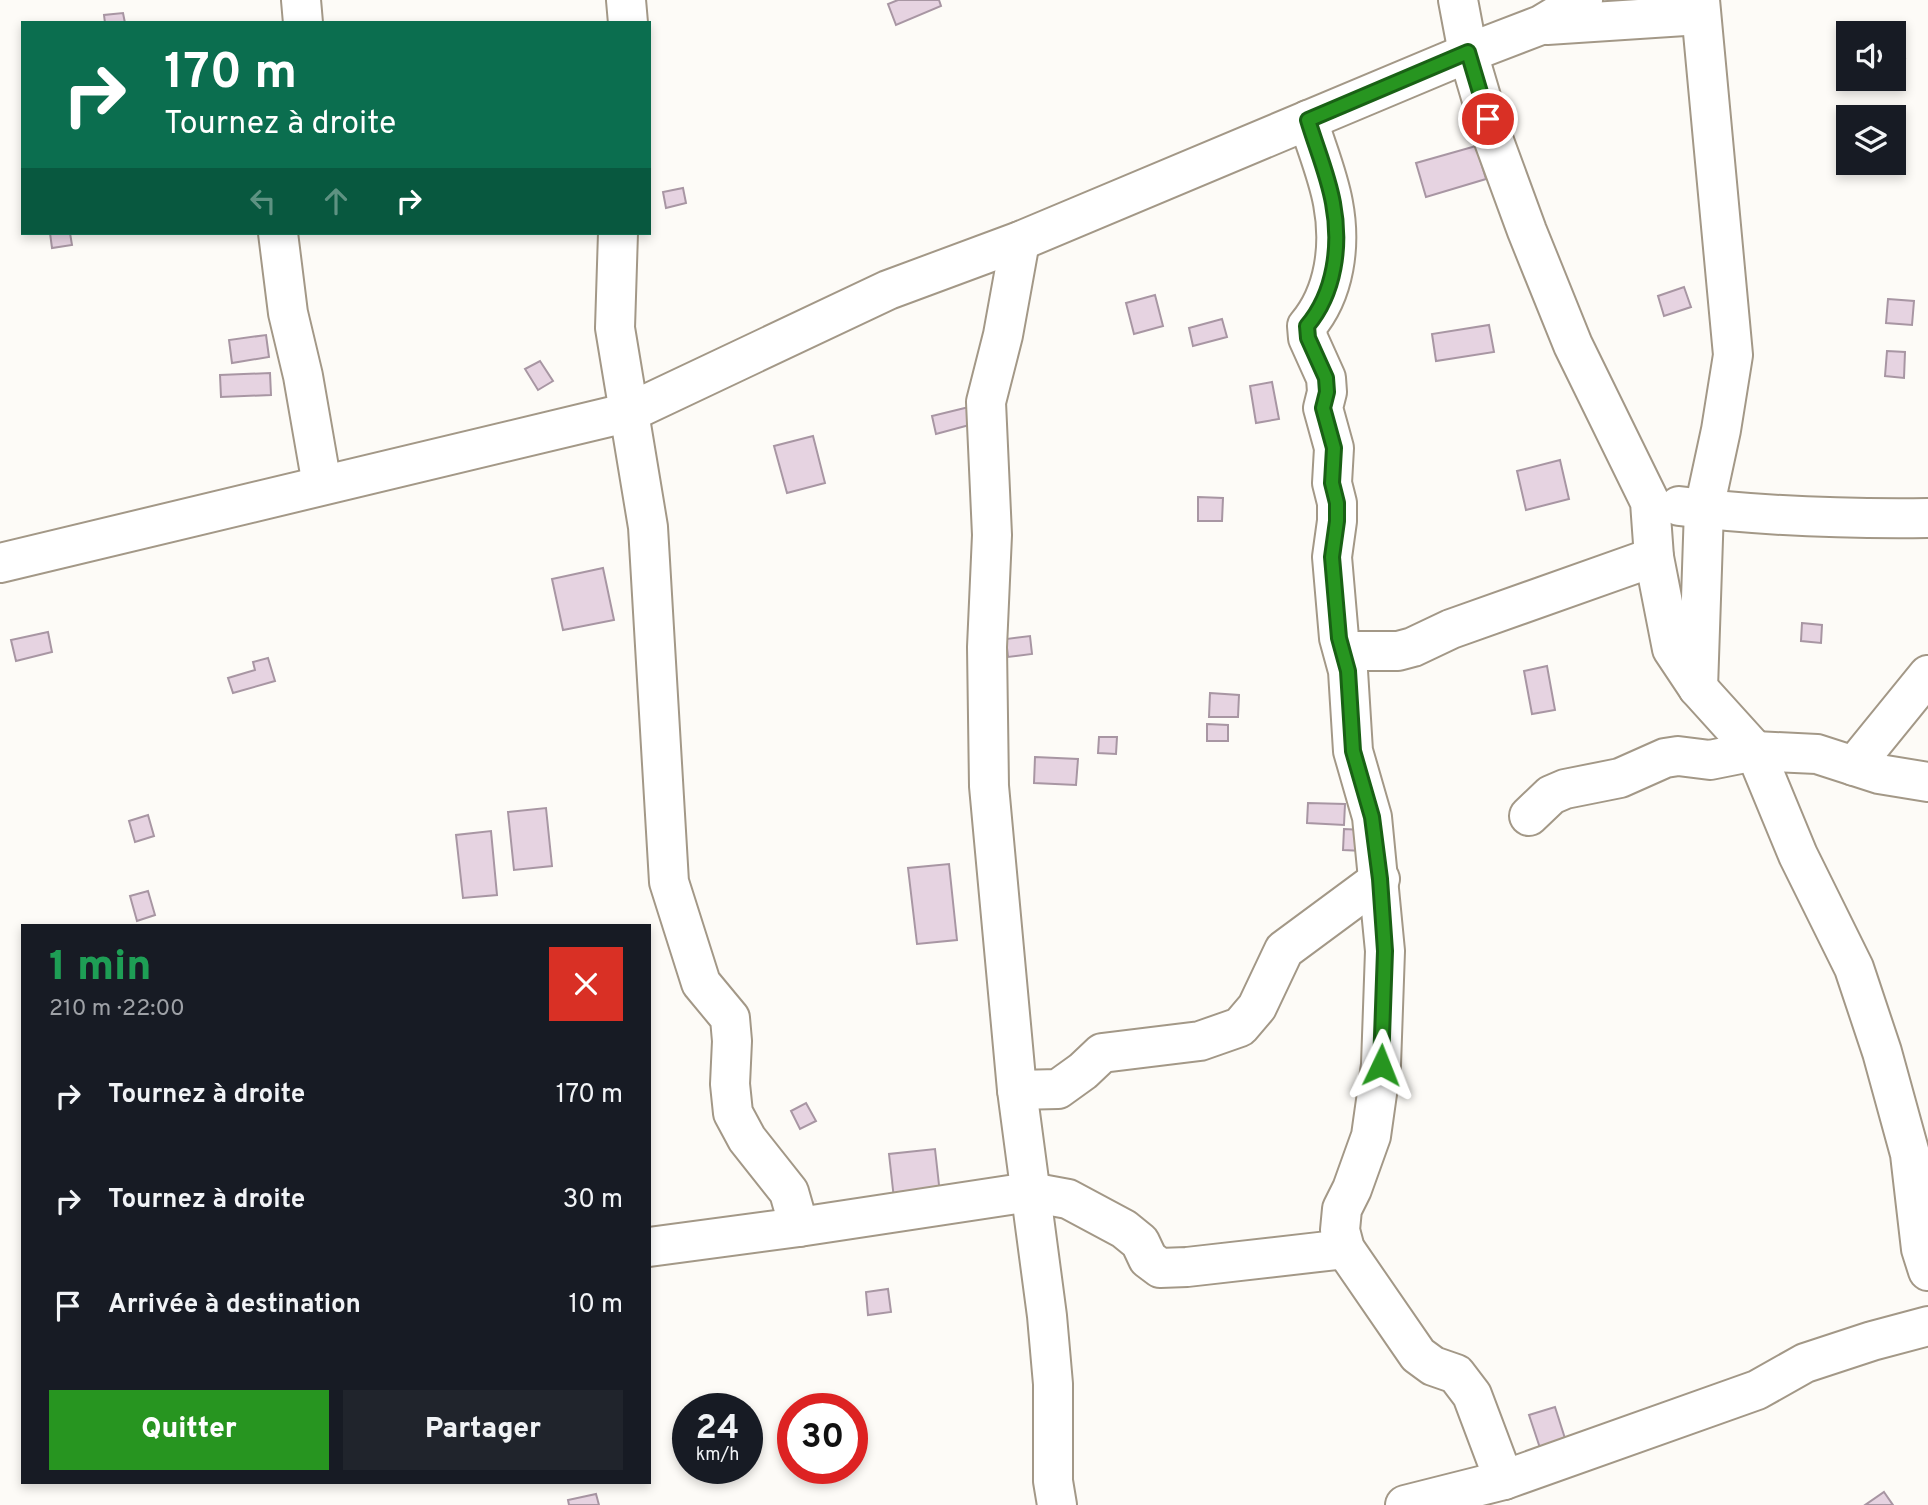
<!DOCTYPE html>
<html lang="fr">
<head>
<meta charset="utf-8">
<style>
  :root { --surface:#171b24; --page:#20242c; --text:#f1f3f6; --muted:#9ea1a6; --accent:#279520 }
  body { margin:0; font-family:Overpass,sans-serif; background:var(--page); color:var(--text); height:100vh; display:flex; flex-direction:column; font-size:26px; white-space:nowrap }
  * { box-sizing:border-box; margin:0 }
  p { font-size:23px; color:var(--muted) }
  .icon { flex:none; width:38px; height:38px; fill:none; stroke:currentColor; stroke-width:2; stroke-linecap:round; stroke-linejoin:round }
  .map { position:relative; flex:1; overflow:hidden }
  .drawer { position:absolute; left:21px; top:924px; width:630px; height:560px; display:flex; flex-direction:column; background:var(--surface); border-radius:0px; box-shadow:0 4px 10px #0003 }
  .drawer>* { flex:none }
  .hud { position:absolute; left:21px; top:21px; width:630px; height:214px; border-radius:0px; box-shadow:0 4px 10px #0003; background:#0b6e4f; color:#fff; overflow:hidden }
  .fabs { position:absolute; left:1836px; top:21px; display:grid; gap:14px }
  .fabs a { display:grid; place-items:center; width:70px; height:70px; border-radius:0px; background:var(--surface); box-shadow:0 4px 10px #0003; font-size:35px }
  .speed { position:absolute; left:672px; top:1393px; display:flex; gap:14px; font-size:35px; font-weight:700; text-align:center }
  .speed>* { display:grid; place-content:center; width:91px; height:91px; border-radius:50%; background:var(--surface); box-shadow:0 4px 10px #0003; line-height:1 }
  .speed small { font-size:18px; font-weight:400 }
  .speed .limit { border:10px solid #d22; background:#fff; color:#111 }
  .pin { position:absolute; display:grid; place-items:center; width:60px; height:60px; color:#fff; margin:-30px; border:4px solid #fff; border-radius:50%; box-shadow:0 2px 7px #0007 }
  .me { position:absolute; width:77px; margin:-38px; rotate:2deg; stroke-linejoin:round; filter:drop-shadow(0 0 5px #0008) }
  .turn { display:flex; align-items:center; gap:24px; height:147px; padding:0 28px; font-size:32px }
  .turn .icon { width:91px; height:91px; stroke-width:2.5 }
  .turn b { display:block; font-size:49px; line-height:60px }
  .lanes { display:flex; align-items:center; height:66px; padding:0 28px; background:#0003; justify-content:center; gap:35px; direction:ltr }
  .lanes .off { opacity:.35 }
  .round { display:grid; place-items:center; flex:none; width:74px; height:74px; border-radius:0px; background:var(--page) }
  .headline { display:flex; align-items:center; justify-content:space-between; height:119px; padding:0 28px }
  h1 { font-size:42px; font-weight:800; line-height:52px; color:#1e9e55 }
  .cta { display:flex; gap:14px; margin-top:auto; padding:14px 28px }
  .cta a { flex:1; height:80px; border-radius:0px; background:var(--accent); color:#fff; font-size:28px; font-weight:800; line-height:80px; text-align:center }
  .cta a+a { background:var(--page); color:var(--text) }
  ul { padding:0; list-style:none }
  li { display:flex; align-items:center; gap:21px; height:105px; padding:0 28px }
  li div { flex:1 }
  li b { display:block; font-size:26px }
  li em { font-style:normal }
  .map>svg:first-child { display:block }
  .building { fill:#e6d3e1; stroke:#a896a3; stroke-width:2 }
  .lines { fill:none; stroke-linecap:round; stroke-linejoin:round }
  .street-casing { stroke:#a39887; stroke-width:42 }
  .street { stroke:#fff; stroke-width:38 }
  .route-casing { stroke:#196115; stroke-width:18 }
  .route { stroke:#279520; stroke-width:12 }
</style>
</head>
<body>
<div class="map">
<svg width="1928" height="1505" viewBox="0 0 1928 1505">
  <rect width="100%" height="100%" fill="#fdfbf7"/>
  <g class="building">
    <path d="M898,0h41l2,6 -45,19 -8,-21z"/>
    <path d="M123,13l2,10h-20l-1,-8z"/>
    <path d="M1896,25l9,33 -11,3v-28h-18v-2z"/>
    <path d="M1476,146l10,33 -60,18 -10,-34z"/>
    <path d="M683,188l3,15 -20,5 -3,-16z"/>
    <path d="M50,233h20l2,12 -20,3z"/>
    <path d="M1684,287l7,20 -27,9 -6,-20z"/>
    <path d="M1155,295l8,31 -29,8 -8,-31z"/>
    <path d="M1888,299l26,2 -2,24 -26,-2z"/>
    <path d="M1222,319l5,18 -34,9 -4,-18z"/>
    <path d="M1489,325l5,27 -58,9 -4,-27z"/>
    <path d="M266,335l3,22 -37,6 -3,-23z"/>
    <path d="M1887,351l18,1 -1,26 -19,-2z"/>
    <path d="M540,361l13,20 -15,9 -13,-21z"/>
    <path d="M270,373l1,22 -50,2 -1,-22z"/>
    <path d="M1272,382l7,37 -23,4 -6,-37z"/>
    <path d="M969,407l4,17 -37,10 -4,-18z"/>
    <path d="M813,436l12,47 -38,10 -13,-47z"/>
    <path d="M1560,460l9,39 -43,11 -9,-39z"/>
    <path d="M1198,497l25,1 -1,23h-24z"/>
    <path d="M603,568l11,52 -51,10 -11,-51z"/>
    <path d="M1802,623l20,2 -1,18 -20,-2z"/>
    <path d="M48,632l4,20 -36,9 -5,-21z"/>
    <path d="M1030,636l2,18 -24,3 -2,-18z"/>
    <path d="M268,658l7,23 -42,12 -5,-15 27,-8 -2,-8z"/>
    <path d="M1547,666l8,44 -23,4 -8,-43z"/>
    <path d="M1210,693l29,2 -1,22h-29z"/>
    <path d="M1207,724l21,1v16h-21z"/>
    <path d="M1099,737h18l-1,17 -18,-1z"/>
    <path d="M1035,757l43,2 -2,26 -42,-2z"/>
    <path d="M1308,803l37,1 -1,21 -37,-2z"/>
    <path d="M546,808l6,58 -38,4 -6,-58z"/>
    <path d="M148,815l6,21 -19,6 -6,-21z"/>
    <path d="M1344,829l19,1v21l-20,-1z"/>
    <path d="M491,831l6,64 -34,3 -7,-63z"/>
    <path d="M949,864l8,76 -40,4 -9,-76z"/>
    <path d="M148,891l7,24 -18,6 -7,-25z"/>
    <path d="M806,1103l10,18 -16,8 -9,-18z"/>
    <path d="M935,1149l5,45 -46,5 -5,-45z"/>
    <path d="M888,1289l3,23 -23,3 -2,-23z"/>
    <path d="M1555,1407l14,44 -25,9 -15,-45z"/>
    <path d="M1884,1492l9,13h-28z"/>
    <path d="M596,1494l3,11h-30l-1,-5z"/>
  </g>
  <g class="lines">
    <defs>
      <g id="street">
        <path d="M301,0l2,23"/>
        <path d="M626,0l2,23"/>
        <path d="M1458,0l10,53 26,88 33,90 46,114 77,157 4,55 18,92 26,39 57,63 43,104 56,113 28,84 28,102 11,95 7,22"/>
        <path d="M1547,25l153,-10"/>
        <path d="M1308,120c8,27 20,55 25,83 8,42 2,90 -26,123l1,12 18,40 1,14 -4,16 11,40 -2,35 5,20v18l-5,36 7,81 9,33 5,80 19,66 13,134 -4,114 -10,71 -19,53 -10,20 -2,21 5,19 73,106 15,11 23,8 16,21 32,85"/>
        <path d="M278,233l10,80 15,63 19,109"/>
        <path d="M618,233l-3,95 33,199 21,355 32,101 29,35 2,23 -2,43 3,29 14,26 42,53 10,35"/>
        <path d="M1020,241l-17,94 -17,67 6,133 -5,112 2,139 28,304 30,226 6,68v97l4,24"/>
        <path d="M1679,506c82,10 166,13 249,12"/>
        <path d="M0,563l630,-151 258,-122 132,-49 448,-188 73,-28 42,-25"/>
        <path d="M1344,651h54l15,-4 38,-18 203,-72"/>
        <path d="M1698,688l6,-179 17,-79 12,-75 -33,-355"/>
        <path d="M1854,766l74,-91"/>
        <path d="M1529,816l22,-21 14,-6 55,-11 45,-20 13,-2 32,4 45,-9 62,3 62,20 49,8"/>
        <path d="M1017,1090l41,-1 25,-18 19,-18 98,-12 40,-14 17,-20 27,-57 96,-71"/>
        <path d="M649,1247l150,-20 231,-35 38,7 56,30 16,13 8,17 12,9 27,-1 158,-18"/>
        <path d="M1405,1505l99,-25 253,-90 48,-27 67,-22 56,-15"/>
      </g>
    </defs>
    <use href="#street" class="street-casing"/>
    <use href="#street" class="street"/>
  </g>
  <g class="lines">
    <defs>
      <path id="route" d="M1381,1065l4,-114 -5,-72 -8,-62 -19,-66 -5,-80 -9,-33 -7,-81 5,-36v-18l-5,-20 2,-35 -11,-40 4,-16 -1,-14 -18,-40 -1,-12c28,-33 34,-81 26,-123 -5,-28 -17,-56 -25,-83l160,-68 20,67"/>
    </defs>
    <use href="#route" class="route-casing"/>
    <use href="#route" class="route"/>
  </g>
</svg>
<div class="fabs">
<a><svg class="icon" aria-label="sound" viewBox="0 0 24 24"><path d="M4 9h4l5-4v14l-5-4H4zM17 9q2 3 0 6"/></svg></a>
<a><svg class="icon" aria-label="layers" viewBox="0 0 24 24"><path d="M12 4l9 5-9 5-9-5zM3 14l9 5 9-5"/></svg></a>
</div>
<div class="speed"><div>24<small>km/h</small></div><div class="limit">30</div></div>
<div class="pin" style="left:1488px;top:119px;background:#d93025"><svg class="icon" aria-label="arrive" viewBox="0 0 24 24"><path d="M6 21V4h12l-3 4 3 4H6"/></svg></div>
<svg class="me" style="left:1381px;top:1065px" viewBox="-20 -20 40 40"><path d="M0-17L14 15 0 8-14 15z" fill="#279520" stroke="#fff" stroke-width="4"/></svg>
<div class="hud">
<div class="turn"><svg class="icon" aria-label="right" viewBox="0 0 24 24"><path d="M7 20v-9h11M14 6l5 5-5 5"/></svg><div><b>170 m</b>Tournez à droite</div></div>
<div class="lanes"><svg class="icon off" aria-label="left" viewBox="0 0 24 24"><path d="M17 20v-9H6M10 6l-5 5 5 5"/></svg><svg class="icon off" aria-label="ahead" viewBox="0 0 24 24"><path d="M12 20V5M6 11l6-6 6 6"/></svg><svg class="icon" aria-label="right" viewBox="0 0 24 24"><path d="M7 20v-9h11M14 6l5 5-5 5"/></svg></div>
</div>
<section class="drawer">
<div class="headline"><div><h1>1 min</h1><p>210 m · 22:00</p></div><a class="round" style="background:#d93025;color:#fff"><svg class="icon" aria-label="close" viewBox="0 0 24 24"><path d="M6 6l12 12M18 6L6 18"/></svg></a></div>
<ul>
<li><svg class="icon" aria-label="right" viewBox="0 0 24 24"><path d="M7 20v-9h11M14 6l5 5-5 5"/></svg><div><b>Tournez à droite</b></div><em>170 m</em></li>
<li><svg class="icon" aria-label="right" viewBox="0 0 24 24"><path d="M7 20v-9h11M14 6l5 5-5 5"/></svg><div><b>Tournez à droite</b></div><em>30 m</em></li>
<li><svg class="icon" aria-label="arrive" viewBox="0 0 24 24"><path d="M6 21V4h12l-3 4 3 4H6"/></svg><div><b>Arrivée à destination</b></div><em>10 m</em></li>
</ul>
<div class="cta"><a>Quitter</a><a>Partager</a></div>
</section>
</div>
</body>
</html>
